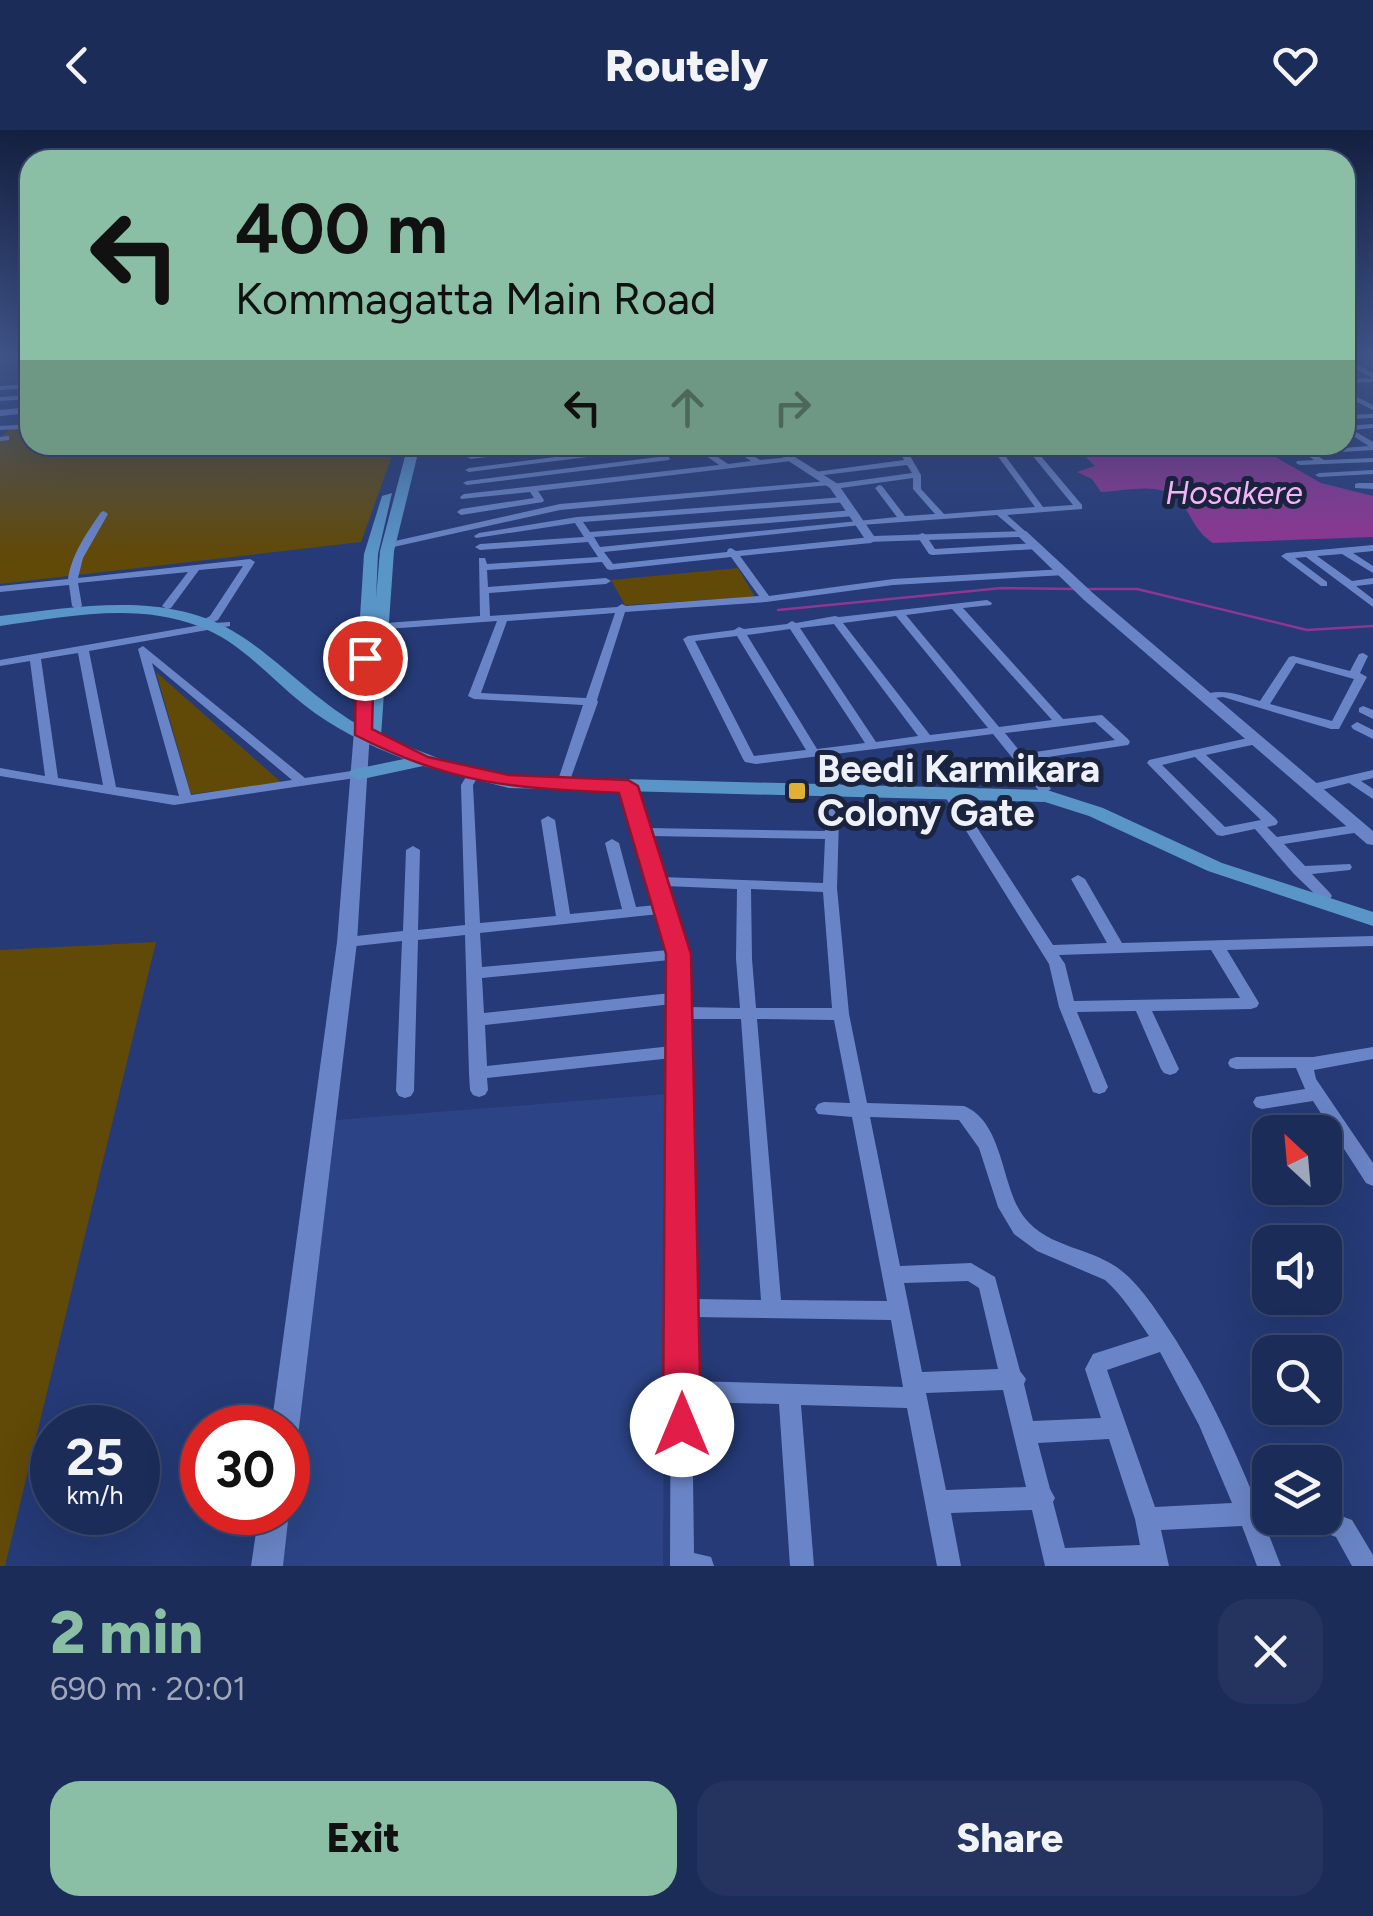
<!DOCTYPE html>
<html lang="en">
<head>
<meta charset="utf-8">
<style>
  :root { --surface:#1c2c58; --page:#25345e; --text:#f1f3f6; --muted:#a0a7ba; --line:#3a486e; --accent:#8abfa5 }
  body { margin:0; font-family:Figtree,sans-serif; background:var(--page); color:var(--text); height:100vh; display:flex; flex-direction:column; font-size:38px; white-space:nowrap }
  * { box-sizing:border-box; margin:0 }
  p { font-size:32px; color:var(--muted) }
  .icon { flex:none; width:55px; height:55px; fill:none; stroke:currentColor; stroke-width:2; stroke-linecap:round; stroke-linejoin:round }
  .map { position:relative; height:1436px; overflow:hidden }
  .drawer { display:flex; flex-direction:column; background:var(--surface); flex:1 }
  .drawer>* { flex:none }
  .banner { position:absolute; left:20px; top:20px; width:1335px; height:305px; border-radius:30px; box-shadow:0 10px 40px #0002,0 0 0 2px var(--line); background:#8abfa5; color:#111; overflow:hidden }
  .needle { width:65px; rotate:334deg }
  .controls { position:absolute; left:1252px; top:985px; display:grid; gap:20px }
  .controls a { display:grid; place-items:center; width:90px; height:90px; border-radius:20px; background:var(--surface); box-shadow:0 10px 40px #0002,0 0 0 2px var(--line); font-size:50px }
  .speed { position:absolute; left:30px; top:1275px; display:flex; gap:20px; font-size:50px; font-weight:700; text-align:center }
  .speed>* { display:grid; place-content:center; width:130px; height:130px; border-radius:50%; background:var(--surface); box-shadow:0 10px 40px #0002,0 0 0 2px var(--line); line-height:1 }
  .speed small { font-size:25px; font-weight:400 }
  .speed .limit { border:15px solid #d22; background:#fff; color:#111 }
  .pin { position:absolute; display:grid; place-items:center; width:85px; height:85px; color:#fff; margin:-42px; border:5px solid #fff; border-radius:50%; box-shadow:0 2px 10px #0007 }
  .me { position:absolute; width:110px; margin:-55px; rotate:0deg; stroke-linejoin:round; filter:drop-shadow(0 0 8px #0008) }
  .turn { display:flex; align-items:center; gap:35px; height:210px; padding:0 50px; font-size:45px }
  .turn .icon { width:130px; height:130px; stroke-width:2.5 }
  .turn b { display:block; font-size:70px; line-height:85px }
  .lanes { display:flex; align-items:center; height:95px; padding:0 50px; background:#0003; justify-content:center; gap:50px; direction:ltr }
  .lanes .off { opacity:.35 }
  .round { display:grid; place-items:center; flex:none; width:105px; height:105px; border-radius:30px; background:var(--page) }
  .head { display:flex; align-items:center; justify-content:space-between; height:170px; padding:0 50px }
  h1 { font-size:60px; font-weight:800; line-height:75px; color:var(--accent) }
  .primary-button { display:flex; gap:20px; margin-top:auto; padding:20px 50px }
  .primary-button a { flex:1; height:115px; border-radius:30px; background:var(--accent); color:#111; font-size:40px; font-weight:800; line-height:115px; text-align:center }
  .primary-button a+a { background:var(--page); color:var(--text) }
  header { display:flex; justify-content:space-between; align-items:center; height:130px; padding:0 50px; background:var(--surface); font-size:45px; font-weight:800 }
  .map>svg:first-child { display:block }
  .built { fill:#2c4486 }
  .green { fill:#614907 }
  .water { fill:#8f3592 }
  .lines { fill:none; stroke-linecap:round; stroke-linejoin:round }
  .stream { stroke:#8f3592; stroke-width:2.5 }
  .minor { fill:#6a85c7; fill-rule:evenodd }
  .tertiary { fill:#6a85c7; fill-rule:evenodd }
  .secondary { fill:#5a95c8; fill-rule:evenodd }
  .route { fill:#e11d48; stroke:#92132f; stroke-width:2.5 }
  .poi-dot { fill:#dfb034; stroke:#1a243f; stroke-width:4 }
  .labels { text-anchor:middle; stroke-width:10; stroke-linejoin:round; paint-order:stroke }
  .far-water-label { font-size:32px; font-style:italic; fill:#f8b4f8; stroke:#1a243f }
  .poi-label { font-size:38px; font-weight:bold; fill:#eef1f9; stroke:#1a243f; text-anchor:start }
</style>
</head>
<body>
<header><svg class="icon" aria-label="back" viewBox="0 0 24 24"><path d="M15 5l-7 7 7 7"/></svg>Routely<svg class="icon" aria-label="heart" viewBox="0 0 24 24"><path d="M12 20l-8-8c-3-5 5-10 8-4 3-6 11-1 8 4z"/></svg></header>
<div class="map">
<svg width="1373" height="1436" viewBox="0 0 1373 1436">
  <rect width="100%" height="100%" fill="#253a76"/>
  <path class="built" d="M666,964l-3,472h-381l54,-446z"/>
  <g class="green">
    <path d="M23,288h7v27h366l-35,97 -361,42v-146z"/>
    <path d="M738,438l17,29 -130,8 -14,-25z"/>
    <path d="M156,542l126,111 -91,11z"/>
    <path d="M156,812l-151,624h-5v-616z"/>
  </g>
  <path class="water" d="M1073,315h181l67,38 52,13v41l-160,6c-16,-11 -19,-21 -29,-37 -18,-27 -56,-15 -83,-14l-9,-13 -15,-7 18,-6z"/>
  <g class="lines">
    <g class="stream">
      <path d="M1087,459h50l170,41 66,-4"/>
      <path d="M778,480l224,-22 75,1"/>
    </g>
    <g class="minor">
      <path d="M1345,228l28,15v9l-28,1v-4l28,-1 -28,-15z"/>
      <path d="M30,254v4l-30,2v-4z"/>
      <path d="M1345,261l28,14v5l-28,-14z"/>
      <path d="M30,265v4l-30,2v-4z"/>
      <rect x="1345" y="275" width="4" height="4"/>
      <path d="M1373,284v4l-28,1v-4z"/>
      <path d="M1373,294v4l-20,2 20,12v8l-31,2 -17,-7 18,3 26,-2 -24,-15v-5z"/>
      <path d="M16,295h3v4l-19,1v-4z"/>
      <path d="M9,306v4l-9,1v-4z"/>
      <path d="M440,315h28l-4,2 -63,6 -4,-2 4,-2z"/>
      <path d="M550,315h23l-4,2 -98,12 -4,-2 4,-2z"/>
      <path d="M648,315l7,2 -4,2 -182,23 -4,-2 4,-2z"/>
      <path d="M691,315h9l28,19 23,-3 -24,-16h9l24,15 31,-3 4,2 -4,2 -253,30 6,9 -1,2 -82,13 -4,-3 4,-3 73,-11 -4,-6 -69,7 -1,-2 4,-3 255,-29z"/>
      <path d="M1292,315h9l23,15 49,-2v4l-73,3 -4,-2 1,-2 17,-1z"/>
      <path d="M998,319l5,4 48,-3v4l-11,1 42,50v4l-75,6 18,16 2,2 -5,3 -25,-21 -136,10 -257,27 9,12 114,-12 1,-3 3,-1 5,3 135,-14 5,3 -5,3 -131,13 29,40 124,-17 172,-10 5,3 -5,3 -172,10 -127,17 -141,10 -28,88 1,2 -29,81 -5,1 -6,-4 25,-75 -109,-6 -6,-3 29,-75 -124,9 -5,-3 5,-3 107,-8 -1,-58h6l2,6 111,-7 -10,-15 -108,8 -5,-3 5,-3 104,-7 -9,-14 -99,15 -2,-2 5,-3 98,-16 267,-20 4,3 -1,2 -264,20 7,10 264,-22 4,3 -4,3 -260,21 6,10 297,-30 -22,-29 4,-3 3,1 23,30 30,-2 -22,-25v-11l-79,11 -4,-4 -270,25 -171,38 -5,-3 2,-2 174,-39 269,-23 4,3 79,-11 -5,-8 -92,11 -4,-2 4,-2 89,-12 -2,-4 4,-2h3l12,21v14l23,25 91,-7 -41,-56zM1032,325l41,50 -30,2 -37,-50zM731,427l28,39 -133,10 -4,-2 -5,3 -127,9 -1,-23 117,-9 5,-3 -5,-3 -118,9 -1,-17 115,-8 5,7 3,1zM615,483l-29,85 -105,-5 26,-72z"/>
      <path d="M666,326l4,2 -1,2 -202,25 -4,-2 4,-2z"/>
      <path d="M1373,340v4l-54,3 -4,-2 4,-2z"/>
      <path d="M1358,353h15v6l-18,-1v-4z"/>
      <path d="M104,381l4,3 -25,44 -5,20 172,-19 5,3 -37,58 -6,3 18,-1v4l-141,25 27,136 63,9 -41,-147 5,-3 162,132 53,-8 6,4 -2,3 -188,28 -174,-29v-8l45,8 -15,-115 -30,5v-6l201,-35v-4l9,-5 33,-50 -44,4 -28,38 -4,1 -5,-3 26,-34 -110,11 4,23 -5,3 -5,-3 -3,-21 -69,7v-6l68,-7c4,-26 19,-46 33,-67zM78,523l25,132 -45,-7 -17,-119zM152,533l140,117 -101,15z"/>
      <path d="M922,403l3,1 10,15 102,-6 5,3 -5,3 -105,6 -3,-1 -12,-18z"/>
      <path d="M1373,415v6l-20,2 20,13v7l-31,-19 -25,2 35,25 21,-3v6l-17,2 17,13v8l-67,-50 -11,1 32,24v4h-6l-40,-30 5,-3z"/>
      <path d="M987,470l5,3 -1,2 -28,3 100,111 39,-4 26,24 2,3 -2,3 -100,15 23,29 -6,4 -5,-1 -47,-58 -237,30 -11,-2 -2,-3 -60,-120 5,-3 46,-6 5,-3 5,2 43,-5 5,-3 4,2 39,-7 4,1zM952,479l100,111 -53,7 -93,-112zM896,486l92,112 -58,7 -87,-112zM834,494l84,112 -42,6 -76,-114zM790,499l75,114 -48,6 -70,-114zM737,506l69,114 -52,6 -59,-115zM1095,592l20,18 -93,14 -17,-21z"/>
      <path d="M1363,523l5,3 -8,17 7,4 -28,52h-8l-108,-32 -17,2 -6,-3c20,-9 40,-1 60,5l29,-44 4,-1 57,15 9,-17zM1296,533l58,16 -22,42 -62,-17z"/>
      <path d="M1363,576l10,4v9l-14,-7v-4z"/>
      <path d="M1357,592l16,8v9l-20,-10 -2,-3z"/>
      <path d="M1257,606l4,1 2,3 -2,3 -55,12 70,64 2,3 -2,3 -9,2 10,10 83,-13 7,4 -7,4 -76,12 21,22 45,-2 2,3 -2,3 -38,4 18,19 2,3 -2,3h-10l-26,-25 -39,-45 -33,7 -5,-1 -70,-72 2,-3zM1195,627l66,63 -36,7 -63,-62z"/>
      <path d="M1373,640v8l-12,3 12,8v10l-24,-16 -36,9 -6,-4 1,-3z"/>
      <path d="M473,641l6,4 -6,10 7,138 76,-7 -15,-96 7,-4 7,4 15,94 52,-5 -17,-66 7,-4 7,4 17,64 20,-2 -34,-119 1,-3h10l1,3 13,42 178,3 3,-47 1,-3h10l1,3 -3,104 12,126 18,89 97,3c40,16 37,81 60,111 24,32 70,30 99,55 15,12 28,31 39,47 39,57 68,119 94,183l14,-1v17h10l-2,3 -13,4 16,41h-24l-15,-40 -81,4 8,36h-124l-13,-56 -81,3 10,53h-24l-30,-158 -106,-3 13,161h-24l-11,-162 -87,-2 2,151 17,4 3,9h-44l2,-508 -185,20 1,12 -3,5 -6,2 -6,-2 -3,-5 -1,-17 -4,-138 -47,5 -4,151 -3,5 -6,2 -6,-2 -3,-5 6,-150 -55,6 -5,-1 -3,-4 3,-4 5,-1 56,-6 3,-81 7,-4 7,4 -2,80 47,-5 -4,-140 8,-13zM650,706l175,3 -2,44 -161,-6zM665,756l72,3 -1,70 4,49 -52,-1 -2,-53zM751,759l72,3 9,116h-76l-4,-49zM659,784l10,36 -187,17 -2,-34zM670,830l1,33 -187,20 -2,-35zM672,874v42l-185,20 -2,-41zM688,889h53l20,281 -70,-1 -2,-245 1,-3zM757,889l77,1 16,83 -26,-1 -6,2 -3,5 3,5 34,3 35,184 -106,-1zM870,987l89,3 20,28 19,59 16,27 23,17 68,29c18,16 31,37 44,56l-56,18 -8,15 16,49 -68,3 -9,-37 2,-5 -6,-8 -25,-94 -24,-14 -71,3zM968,1151l11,7 19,81 -76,3 -18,-89zM691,1187l200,3 12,67 -211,-6zM1160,1222l39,73 33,78 -77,4 -48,-137zM1003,1260l23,97 -80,3 -20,-97zM1109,1309l26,80 5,26 -75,3 -12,-46 2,-4 -5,-9 -12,-46z"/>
      <path d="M948,658l6,4 99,153 54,-2 -36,-64 7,-4 7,4 37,64 251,-7v10l-146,4 32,53 -2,4 -6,2 -99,2 27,58 -3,4 -6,2 -6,-2 -3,-4 -25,-58 -59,1 31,75 -3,5 -6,2 -6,-2 -34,-85 -10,-43 -107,-172zM1211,820l29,48 -166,3 -9,-37 -6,-9z"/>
      <path d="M1373,917v12l-59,11 2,9 57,84v23l-7,-3 -53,-82 -51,8 -6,-2 -3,-5 3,-5 49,-8 -9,-21 -60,1 -6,-2 -2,-4 2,-4 6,-2h77z"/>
      <path d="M1325,1380l27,10 21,35v11h-21l-16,-29 -29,-11 -4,-8h22z"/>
    </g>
    <g class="tertiary">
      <path d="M30,277v6l-30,3v-6z"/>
      <path d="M764,315h12l62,39 36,52 152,-5 68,63 279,237v14l-6,-1 -283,-244 -65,-63 -152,5 -37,-54z"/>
      <path d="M362,596l8,5 -13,211 -58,486 -4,10 -7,3v-13h-17l66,-486 17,-211z"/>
      <path d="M288,1378l1,4 -6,54h-32l8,-54h29z"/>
    </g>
    <path class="secondary" d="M408,315h12l-26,106 -13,185 62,24 66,16 538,14 56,18 119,55 151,49v14l-165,-55 -119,-55 -44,-14 -536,-14 -86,-22 -65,14 -9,-6 2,-4 53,-11c-36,-14 -71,-31 -101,-55 -34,-27 -63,-63 -105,-78 -62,-24 -134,-9 -198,0v-10c79,-9 170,-27 241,20 43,28 77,67 123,92l5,-60 -10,-1 -2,-3 7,-110 18,-58 10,-3 -14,61 -2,44 4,-47z"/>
  </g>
  <linearGradient id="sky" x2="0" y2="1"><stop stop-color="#142041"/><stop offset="0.53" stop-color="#40558a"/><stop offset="1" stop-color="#40558a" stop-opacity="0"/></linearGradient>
  <rect width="1373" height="425" fill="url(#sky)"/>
  <path class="route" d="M365,522l9,6 -2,71 56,28 81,18 119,5 10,6 53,168 10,471 -6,13 -13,5 -13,-5 -6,-13 3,-471 -47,-161c-106,-5 -167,-8 -264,-58l1,-77z"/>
  <rect class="poi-dot" x="787" y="651" width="20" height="20" rx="5"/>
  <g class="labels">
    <g class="far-water-label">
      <text x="1234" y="374">Hosakere</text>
    </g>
    <g class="poi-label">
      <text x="817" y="652">Beedi Karmikara<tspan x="817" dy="44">Colony Gate</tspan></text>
    </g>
  </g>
</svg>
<div class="controls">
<a><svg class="needle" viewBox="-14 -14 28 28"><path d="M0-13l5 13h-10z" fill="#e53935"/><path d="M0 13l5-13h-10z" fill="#a0a7ba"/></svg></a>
<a><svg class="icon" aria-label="sound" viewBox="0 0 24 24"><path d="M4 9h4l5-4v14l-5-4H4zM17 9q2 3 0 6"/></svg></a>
<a><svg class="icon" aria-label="search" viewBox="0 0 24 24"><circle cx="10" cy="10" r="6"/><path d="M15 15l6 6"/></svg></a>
<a><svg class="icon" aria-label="layers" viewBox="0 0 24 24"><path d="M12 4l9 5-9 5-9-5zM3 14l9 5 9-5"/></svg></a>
</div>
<div class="speed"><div>25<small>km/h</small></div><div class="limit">30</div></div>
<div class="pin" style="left:365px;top:528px;background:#d93025"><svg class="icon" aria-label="arrive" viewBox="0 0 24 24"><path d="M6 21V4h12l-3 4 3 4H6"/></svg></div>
<svg class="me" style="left:682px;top:1295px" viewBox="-20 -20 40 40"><circle r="19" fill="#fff"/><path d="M0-13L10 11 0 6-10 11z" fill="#e11d48"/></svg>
<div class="banner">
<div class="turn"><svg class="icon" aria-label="left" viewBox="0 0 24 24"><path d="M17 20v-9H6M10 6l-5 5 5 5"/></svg><div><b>400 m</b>Kommagatta Main Road</div></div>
<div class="lanes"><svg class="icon" aria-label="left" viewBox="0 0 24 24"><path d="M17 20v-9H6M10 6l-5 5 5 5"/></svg><svg class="icon off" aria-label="ahead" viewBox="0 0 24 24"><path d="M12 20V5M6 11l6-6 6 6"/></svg><svg class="icon off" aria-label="right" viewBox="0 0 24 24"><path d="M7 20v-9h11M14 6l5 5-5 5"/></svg></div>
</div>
</div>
<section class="drawer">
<div class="head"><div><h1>2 min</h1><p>690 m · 20:01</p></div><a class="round"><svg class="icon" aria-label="close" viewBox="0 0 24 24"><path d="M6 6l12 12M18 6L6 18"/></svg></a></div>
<div class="primary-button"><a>Exit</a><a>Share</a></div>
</section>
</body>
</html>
